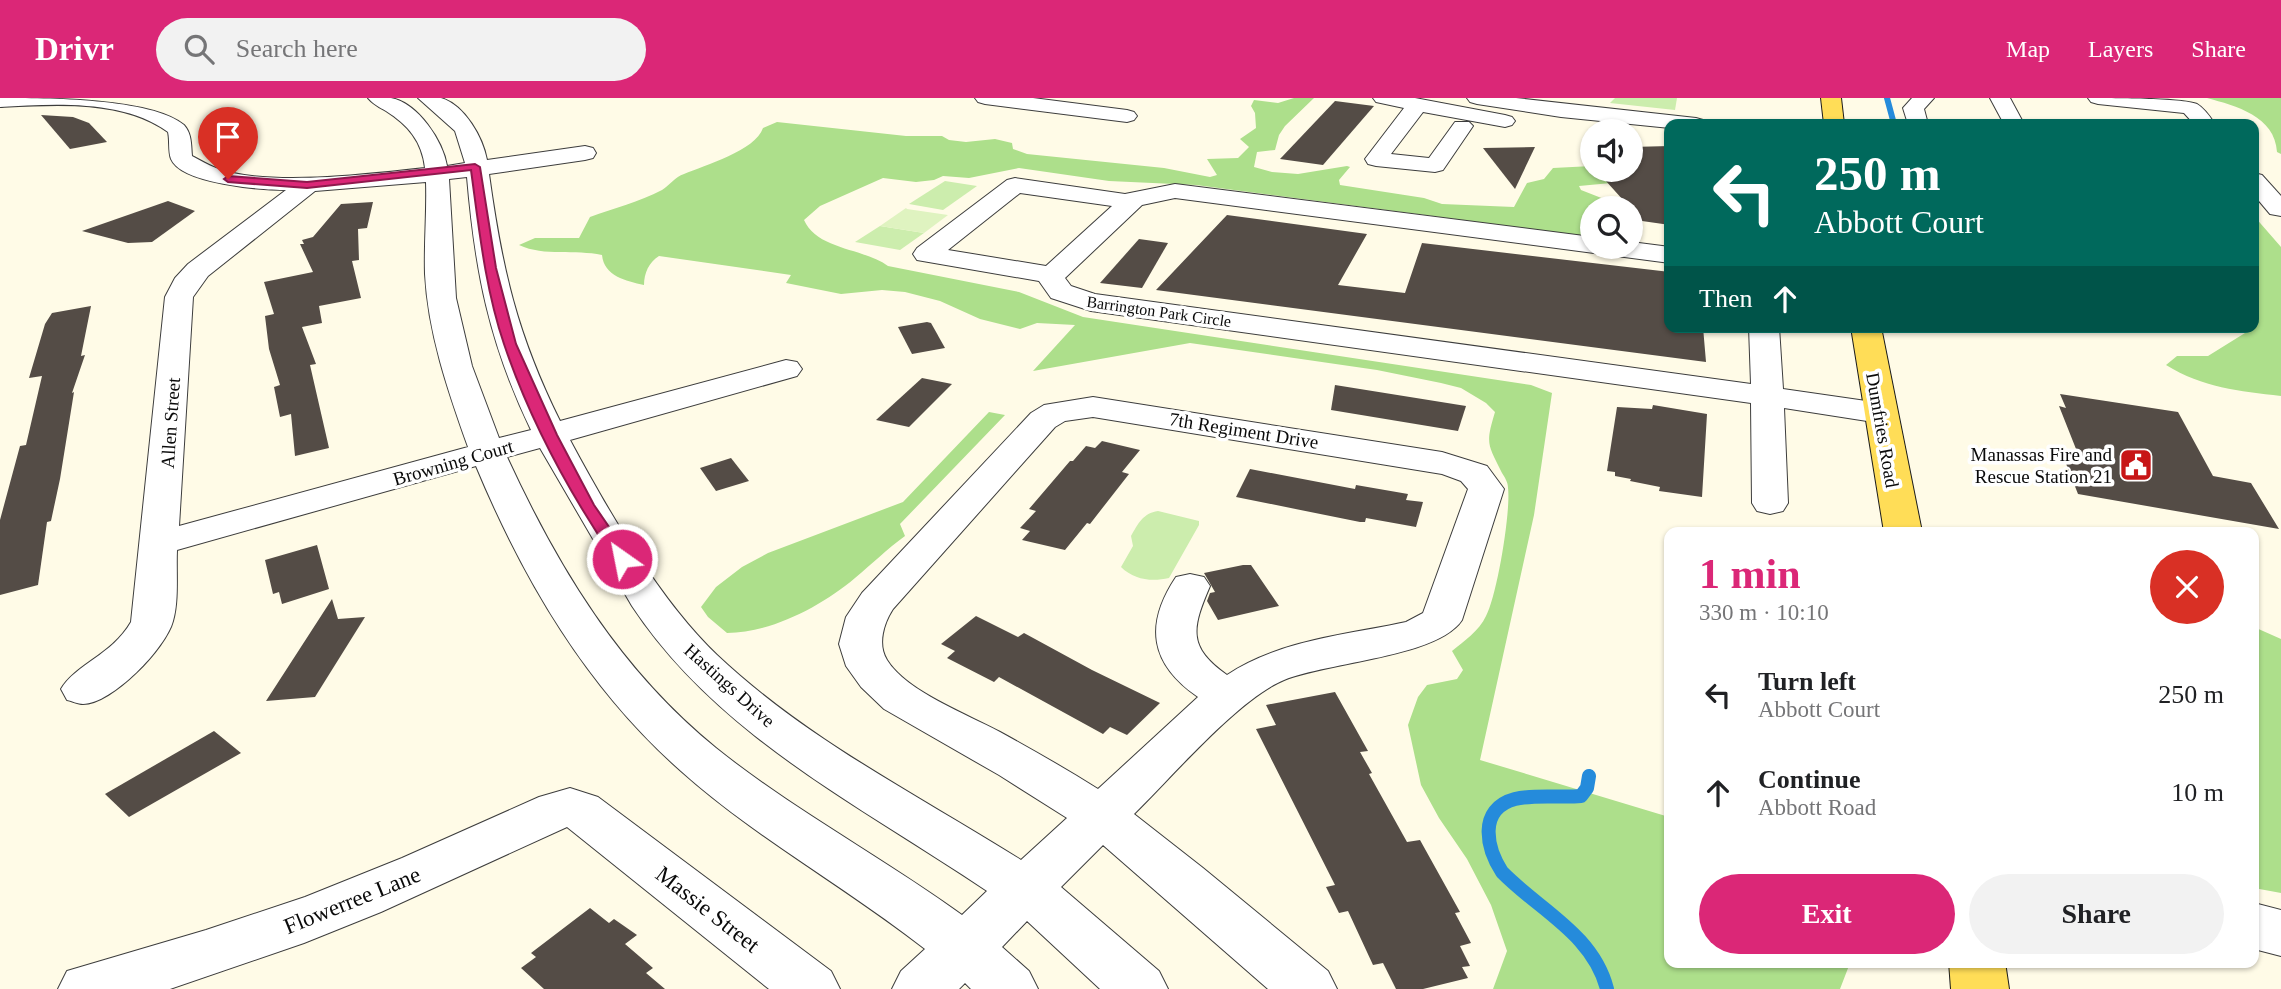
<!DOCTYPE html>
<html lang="en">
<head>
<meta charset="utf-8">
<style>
  :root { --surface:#fff; --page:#f2f2f2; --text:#202124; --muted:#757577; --accent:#db2777 }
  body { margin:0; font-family:Georgia,serif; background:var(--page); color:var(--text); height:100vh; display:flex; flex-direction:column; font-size:26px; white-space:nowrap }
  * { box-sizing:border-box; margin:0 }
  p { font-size:23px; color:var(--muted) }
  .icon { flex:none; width:38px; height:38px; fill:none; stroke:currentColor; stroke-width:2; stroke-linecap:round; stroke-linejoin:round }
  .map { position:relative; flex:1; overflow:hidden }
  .details { position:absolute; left:1664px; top:429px; width:595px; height:441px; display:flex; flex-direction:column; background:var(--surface); border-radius:14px; box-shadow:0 2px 5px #0004 }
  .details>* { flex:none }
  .hud { position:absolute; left:1664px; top:21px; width:595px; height:214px; border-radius:14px; box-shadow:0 2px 5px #0004; background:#00695c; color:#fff; overflow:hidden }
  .controls { position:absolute; left:1580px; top:21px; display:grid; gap:14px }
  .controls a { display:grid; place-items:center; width:63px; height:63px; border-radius:50%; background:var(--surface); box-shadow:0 2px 5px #0004; font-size:35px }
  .pin { position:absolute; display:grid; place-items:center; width:60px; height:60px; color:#fff; margin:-72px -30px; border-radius:50% 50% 50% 0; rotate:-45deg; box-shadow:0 0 7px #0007 }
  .pin .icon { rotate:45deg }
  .me { position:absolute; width:77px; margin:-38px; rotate:327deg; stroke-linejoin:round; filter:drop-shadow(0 0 5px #0008) }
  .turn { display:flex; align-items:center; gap:24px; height:147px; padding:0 35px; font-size:32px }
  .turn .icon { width:91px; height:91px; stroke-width:2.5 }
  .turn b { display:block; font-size:49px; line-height:60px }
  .then { display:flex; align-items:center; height:66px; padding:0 35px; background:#0003; gap:14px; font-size:26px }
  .round { display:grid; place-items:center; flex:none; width:74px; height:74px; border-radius:37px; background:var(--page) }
  .headline { display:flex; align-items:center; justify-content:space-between; height:119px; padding:0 35px }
  h1 { font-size:42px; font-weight:800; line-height:52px; color:var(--accent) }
  .action { display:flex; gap:14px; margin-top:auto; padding:14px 35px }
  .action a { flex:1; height:80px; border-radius:42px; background:var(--accent); color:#fff; font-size:28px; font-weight:800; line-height:80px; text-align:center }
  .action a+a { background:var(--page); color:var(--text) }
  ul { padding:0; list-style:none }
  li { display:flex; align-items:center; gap:21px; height:98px; padding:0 35px }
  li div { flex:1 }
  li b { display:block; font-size:26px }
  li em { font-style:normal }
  header { display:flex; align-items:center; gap:42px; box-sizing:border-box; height:98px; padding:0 35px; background:var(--accent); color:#fff }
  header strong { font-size:33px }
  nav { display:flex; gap:38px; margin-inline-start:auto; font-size:24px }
  .search { width:490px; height:63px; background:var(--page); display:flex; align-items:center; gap:18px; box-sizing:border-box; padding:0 24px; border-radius:38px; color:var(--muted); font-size:26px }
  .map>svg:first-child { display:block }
  .green { fill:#ccedad }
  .forest { fill:#addf8b }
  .pitch { fill:#dff3c0 }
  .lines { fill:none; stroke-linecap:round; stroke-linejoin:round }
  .stream-far1 { stroke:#258bdb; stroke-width:6 }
  .stream { stroke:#258bdb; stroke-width:14 }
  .building { fill:#544c46 }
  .minor-casing { stroke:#3d3d3d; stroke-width:2 }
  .major-casing { stroke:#1b1b1b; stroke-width:2 }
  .minor { fill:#fff; fill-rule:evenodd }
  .major { fill:#ffdd57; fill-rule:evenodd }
  .route { fill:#db2777; stroke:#8e194d; stroke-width:2 }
  .labels { text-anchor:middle; stroke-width:7; stroke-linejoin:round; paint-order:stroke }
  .far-street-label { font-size:16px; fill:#0a0a0a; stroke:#fff }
  .street-label { font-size:19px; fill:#0a0a0a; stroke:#fff }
  .poi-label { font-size:19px; fill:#0a0a0a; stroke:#fff; text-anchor:end }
  .near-street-label { font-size:23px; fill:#0a0a0a; stroke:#fff }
</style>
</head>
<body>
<header>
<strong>Drivr</strong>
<div class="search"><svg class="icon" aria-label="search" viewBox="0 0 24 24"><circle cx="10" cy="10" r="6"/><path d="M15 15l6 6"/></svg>Search here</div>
<nav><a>Map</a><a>Layers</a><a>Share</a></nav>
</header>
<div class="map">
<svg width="2281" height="891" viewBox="0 0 2281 891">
  <rect width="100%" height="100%" fill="#fffbe7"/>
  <g class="green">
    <path d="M1615,0h62l-2,12 -65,-7z"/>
    <path d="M945,83l32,5 -34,24 -34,-6z"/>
    <path d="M880,128l44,7 -24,17 -45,-8z"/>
    <path d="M1158,413l41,10v4l-30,53c-17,4 -35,2 -48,-11l12,-21 -2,-10c7,-12 12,-23 27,-25z"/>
  </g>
  <g class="forest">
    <path d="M1294,0h20l-29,28 -6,9 -4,15 -18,2 -3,15 18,5 26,2 49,-8 3,1 -11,13 1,5 84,13 18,6 72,3 13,-24 17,-4 9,-11 39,-2v4h77l-47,12 -43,4 2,4 23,9 8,9h-20v29l-396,-52 -87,-4 -90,-13 -50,10 -26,-2 -9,4 -18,2 -33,-4 -63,28 -16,14c13,30 60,28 84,46l131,26 64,25 448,68 21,8 -18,122 -54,245 189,57 1,145 180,1 -10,26h-347l14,-38 -16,-46 -24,-46 -28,-41 -18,-33 -13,-60 10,-28 9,-12 30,-6 6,-9 -11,-19c12,-10 27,-20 34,-35 11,-20 25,-105 22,-128 0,-6 -3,-10 -6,-15 -14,-29 -17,-28 -7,-61l-9,-9 -25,-15 -20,-5 -64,-13 -187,-27 -157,28 42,-46 -38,-2 -17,6 -40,-10 -40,-18 -35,-9 -23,-2 -41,4 -55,-11 5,-8 -132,-19c-10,6 -15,17 -15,29 -18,-4 -40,-9 -42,-30 -27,-6 -57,2 -83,-10l16,-7h44l11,-21c24,-9 49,-15 72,-27 8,-5 13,-13 22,-16 21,-9 71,-23 79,-46l14,-6 129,14h36l7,4 17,2 29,-3 17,4 1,6 14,5 137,14 46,9 7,-2 -10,-16 31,-1 11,-11 -9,-8 16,-11 -1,-15 -4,-7 3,-6 24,3z"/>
    <path d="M2207,0h74v56l-4,-2c-2,-36 -41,-46 -70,-54z"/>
    <path d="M2254,118l27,31v149c-42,-5 -78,-8 -115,-31l11,-9h31l37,-23 -1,-6h10z"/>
    <path d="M989,314l16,3 -105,109 5,12c-18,13 -33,28 -50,42 -33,28 -84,55 -128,55l-19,-16 -7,-10 15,-20 26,-20 26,-14 135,-51z"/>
    <path d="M2254,529l27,12v254l-27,-5z"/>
  </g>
  <path class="pitch" d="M906,110l1,1 41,6 -24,18 -44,-7z"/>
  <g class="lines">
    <path class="stream-far1" d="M1887,0l7,26"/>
    <path class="stream" d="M1589,678l-2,12 -6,8c-21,2 -45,-2 -66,3 -38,10 -28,50 -13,73 37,38 91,62 105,117"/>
  </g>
  <g class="building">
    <path d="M1335,3l39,5 -51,59 -43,-6z"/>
    <path d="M41,17l32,2 16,6 18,19 -37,7z"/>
    <path d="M1670,48v79l-28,-4 -46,-51h35v-23z"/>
    <path d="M1535,49l-20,42 -32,-41z"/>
    <path d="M168,103l27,10 -43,31 -24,1 -46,-12z"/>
    <path d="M373,104l-6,26 -9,1 1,31 -7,1 9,37 -42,8 3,17 -20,4 14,37 -6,1 19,83 -34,8 -4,-42 -11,3 -6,-30 6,-2 -11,-36 -4,-33 9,-2 -10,-32 49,-10 -13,-28h4l-2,-4 11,-3 28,-33z"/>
    <path d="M1227,117l140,19 -29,51 67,8 17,-50 248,29v55h33l3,35 -550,-72z"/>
    <path d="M1139,141l29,4 -26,45 -42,-5z"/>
    <path d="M91,208l-10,50 4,-1 -13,38 2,-1 -14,87 -9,42 -4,1 -9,63 -38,10v-75l20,-74 6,-1 16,-69 -13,2 16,-54 7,-11z"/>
    <path d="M927,224l4,1 14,25 -33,6 -14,-27z"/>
    <path d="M922,280l30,6 -43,43 -33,-7z"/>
    <path d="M1335,287l131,21 -8,25 -127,-21z"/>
    <path d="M2060,296l118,18 35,64 38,7 28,46 -201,-35 -17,-43 17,3 -19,-48 7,2z"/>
    <path d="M1653,307l54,9 -5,83 -43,-6 1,-4 -30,-6 1,-2 -16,-3v-4l-8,-1 10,-64 35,2z"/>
    <path d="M1102,343l38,9 -18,22 7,2 -25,32 -14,18 -3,-1 -22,27 -43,-10 8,-9 -10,-3 16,-17 -7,-2 41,-48h3l13,-15 9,2z"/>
    <path d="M731,360l18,23 -33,10 -16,-23z"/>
    <path d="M1250,371l105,20 1,-4 52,9 -2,6 17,2 -7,25 -50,-9 -1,4h-5l-124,-25z"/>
    <path d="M317,447l12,44 -47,15 -3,-12 -6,2 -8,-34z"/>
    <path d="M1243,467h8l28,41 -61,14 -11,-19 3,-8 5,-1 -11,-19z"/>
    <path d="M332,501l6,20 27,-2 -50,80 -49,4z"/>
    <path d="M976,518l42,21 6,-4 68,37 68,33 -33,32 -17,-8 -7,7 -104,-57 -5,5 -47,-24 8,-7 -14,-7z"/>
    <path d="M1335,594l33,59 -8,1 12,21 -3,1 38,68 13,-2 40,72 -5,1 16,30 -11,3 10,20 -8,1 6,11 -45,11h-27l-13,-26 -10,2 -25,-54 -9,2 -13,-26 9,-2 -79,-156 20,-4 -10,-20z"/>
    <path d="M214,633l27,22 -112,64 -24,-23z"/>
    <path d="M590,810l19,15 5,-4 23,16 -12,9 28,24 -7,5 19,16h-121l-23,-21 15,-11 -5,-4z"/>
  </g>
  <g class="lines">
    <defs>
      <g id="minor">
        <path d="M0,0c46,0 152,0 184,27 8,9 7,20 8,31 8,4 16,9 24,12 48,19 157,6 209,0 -3,-27 -17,-43 -39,-57 -7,-4 -13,-7 -18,-13 7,0 16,0 23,0 27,5 52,43 56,68l18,-3 -10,-32 -37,-33c7,0 17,0 23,0 24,7 42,40 46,62l98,-14 8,2 3,5 -3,5 -8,2 -96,14c13,95 28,160 71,247l226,-61 11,2 5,7 -5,7 -227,64c37,69 90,161 147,215 90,85 201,140 304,205l46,-42 -68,-43 -115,-66 -23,-22 -15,-21 -7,-22 7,-27 16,-24 169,-180 13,-8 49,-8 349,55 45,14 17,23 -42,131c-24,37 -134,42 -178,60 -46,19 -113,98 -150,134l69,54 125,103 9,18h-69l-165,-144 -42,42 98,84 9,18h-68l-73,-68 -25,26 27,24 9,18h-67l-6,-6 -6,6h-67l9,-18 24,-22c-79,-62 -169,-111 -244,-178 -94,-83 -157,-190 -205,-305l-299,84c-1,23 2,50 -4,71 -7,27 -61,83 -90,83 -5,0 -11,-3 -16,-4l-6,-11c15,-25 51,-34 70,-67l34,-325 10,-19 13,-14 98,-74c-24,0 -105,-6 -115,-31 -3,-8 -1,-19 -3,-27 -45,-33 -115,-28 -168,-25zM467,79c8,94 22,166 64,253l-32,8 -27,-72 -16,-68 -7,-119zM426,84c1,31 -2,61 -1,92 3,59 23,117 43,173l-289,79 14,-229 15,-21 107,-85zM1093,319l349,57 19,7 7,8 -45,124 -17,9c-60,13 -127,18 -179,53 -40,-28 -35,-47 -17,-89l-6,-9 -14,-3 -14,3c-32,48 -26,87 22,120l-100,92c-32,-20 -65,-39 -98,-57 -33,-18 -93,-40 -113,-72 -10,-16 -3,-37 6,-51l162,-182 10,-6zM540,350l92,158c86,130 229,200 355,285l-25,24c-80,-58 -169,-105 -246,-167 -96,-78 -158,-180 -209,-291z"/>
        <path d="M975,0h58l94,12 7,2 3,4 -3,4 -7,2 -142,-18 -7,-2z"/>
        <path d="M1373,0h42l90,17 7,2 3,4 -3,4 -7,2 -82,-15 -32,42 38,4 26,-36h14l4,4 -30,44 -8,2 -59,-6 -8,-2 -3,-5 39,-51 -28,-6z"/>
        <path d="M1467,0h49l180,20 7,2 3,4h-36v4l-109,-11 -84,-13 -7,-2z"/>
        <path d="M1912,0h22l-10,11 4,15h-20l-5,-16z"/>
        <path d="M1990,0h20l14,26h-20z"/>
        <path d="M2088,0c21,0 94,0 109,6 7,4 14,14 18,20h-21l-10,-11 -86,-9 -7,-2z"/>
        <path d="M2254,75l8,2 19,21v20l-11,-2 -16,-19z"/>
        <path d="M1015,80l110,16 50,-10 417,53v10h39v-5l39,5v16l-495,-65 -33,7 -77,73 6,8 24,8 656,90 -2,-57h30l4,62 97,14 12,3 5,7 -5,7 -12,3 -96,-15 4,95 -5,8 -13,3 -13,-3 -5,-8 -1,-100 -660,-92 -40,-13 -12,-17 -122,-21 -4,-6 4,-6 90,-68zM1020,95l92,13 -66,60 -98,-16z"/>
        <path d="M570,690l28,9 233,174 9,18h-71l-202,-162 -186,85 -77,31 -134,46h-112l9,-18 139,-41 99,-33 97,-39 137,-61z"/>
        <path d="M2254,805l27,7v46l-27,-7z"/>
      </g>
      <g id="major">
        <path d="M1821,0h20l3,26h-20z"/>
        <path d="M1851,229h30l41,205h-38z"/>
        <path d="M1949,864h56l4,27h-58z"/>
      </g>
    </defs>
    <use href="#minor" class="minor-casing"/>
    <use href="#major" class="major-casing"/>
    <use href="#minor" class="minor"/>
    <use href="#major" class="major"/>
  </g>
  <path class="route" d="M475,66l5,3 16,101 20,76 41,91 37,70 37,54 -3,4h-11c-46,-67 -87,-142 -113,-219 -19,-56 -25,-116 -33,-174l-164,18 -79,-6 -4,-3 4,-3 79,6z"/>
  <defs>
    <symbol id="civic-square" viewBox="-11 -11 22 22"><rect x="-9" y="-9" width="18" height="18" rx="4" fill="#c71517" stroke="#fff"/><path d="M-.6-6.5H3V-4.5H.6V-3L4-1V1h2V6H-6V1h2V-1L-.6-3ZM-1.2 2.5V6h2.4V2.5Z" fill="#fff"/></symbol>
  </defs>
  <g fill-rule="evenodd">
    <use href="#civic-square" x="2117" y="348" width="38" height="38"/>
  </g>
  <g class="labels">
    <g class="far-street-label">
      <text transform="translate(1159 213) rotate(8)" y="6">Barrington Park Circle</text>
    </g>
    <g class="street-label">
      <text transform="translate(170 325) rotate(-86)" y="7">Allen Street</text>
      <text transform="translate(1244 332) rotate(9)" y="7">7th Regiment Drive</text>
      <text transform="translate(1883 332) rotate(80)" y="7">Dumfries Road</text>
      <text transform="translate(453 364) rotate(-16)" y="7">Browning Court</text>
      <text transform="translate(730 587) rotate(42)" y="7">Hastings Drive</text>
    </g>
    <g class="poi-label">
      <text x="2112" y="363">Manassas Fire and<tspan x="2112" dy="22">Rescue Station 21</tspan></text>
    </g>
    <g class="near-street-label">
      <text transform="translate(352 802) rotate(-22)" y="8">Flowerree Lane</text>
      <text transform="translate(708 811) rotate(38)" y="8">Massie Street</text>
    </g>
  </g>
</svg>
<div class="controls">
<a><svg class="icon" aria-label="sound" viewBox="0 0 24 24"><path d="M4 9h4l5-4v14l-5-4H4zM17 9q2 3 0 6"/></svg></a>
<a><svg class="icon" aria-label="search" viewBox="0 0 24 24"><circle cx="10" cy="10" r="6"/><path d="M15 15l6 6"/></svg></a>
</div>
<div class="pin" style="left:228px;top:81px;background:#d93025"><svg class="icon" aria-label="arrive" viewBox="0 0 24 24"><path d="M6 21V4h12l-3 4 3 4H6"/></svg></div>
<svg class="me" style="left:622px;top:461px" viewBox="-20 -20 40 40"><circle r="17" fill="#db2777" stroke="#fff" stroke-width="3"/><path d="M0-11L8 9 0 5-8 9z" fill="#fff"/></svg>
<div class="hud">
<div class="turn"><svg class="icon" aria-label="left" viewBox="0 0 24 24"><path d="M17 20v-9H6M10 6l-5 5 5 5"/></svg><div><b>250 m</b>Abbott Court</div></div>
<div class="then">Then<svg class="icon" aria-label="ahead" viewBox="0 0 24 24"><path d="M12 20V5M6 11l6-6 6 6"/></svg></div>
</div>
<section class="details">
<div class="headline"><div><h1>1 min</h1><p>330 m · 10:10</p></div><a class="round" style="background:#d93025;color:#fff"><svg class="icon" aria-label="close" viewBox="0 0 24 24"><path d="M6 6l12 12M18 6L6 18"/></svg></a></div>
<ul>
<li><svg class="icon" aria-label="left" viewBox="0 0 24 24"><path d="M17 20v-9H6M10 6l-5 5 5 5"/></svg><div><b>Turn left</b><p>Abbott Court</p></div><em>250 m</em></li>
<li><svg class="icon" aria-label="ahead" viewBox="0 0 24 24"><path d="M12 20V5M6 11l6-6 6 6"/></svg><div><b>Continue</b><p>Abbott Road</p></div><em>10 m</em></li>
</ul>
<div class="action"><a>Exit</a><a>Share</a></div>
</section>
</div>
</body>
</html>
